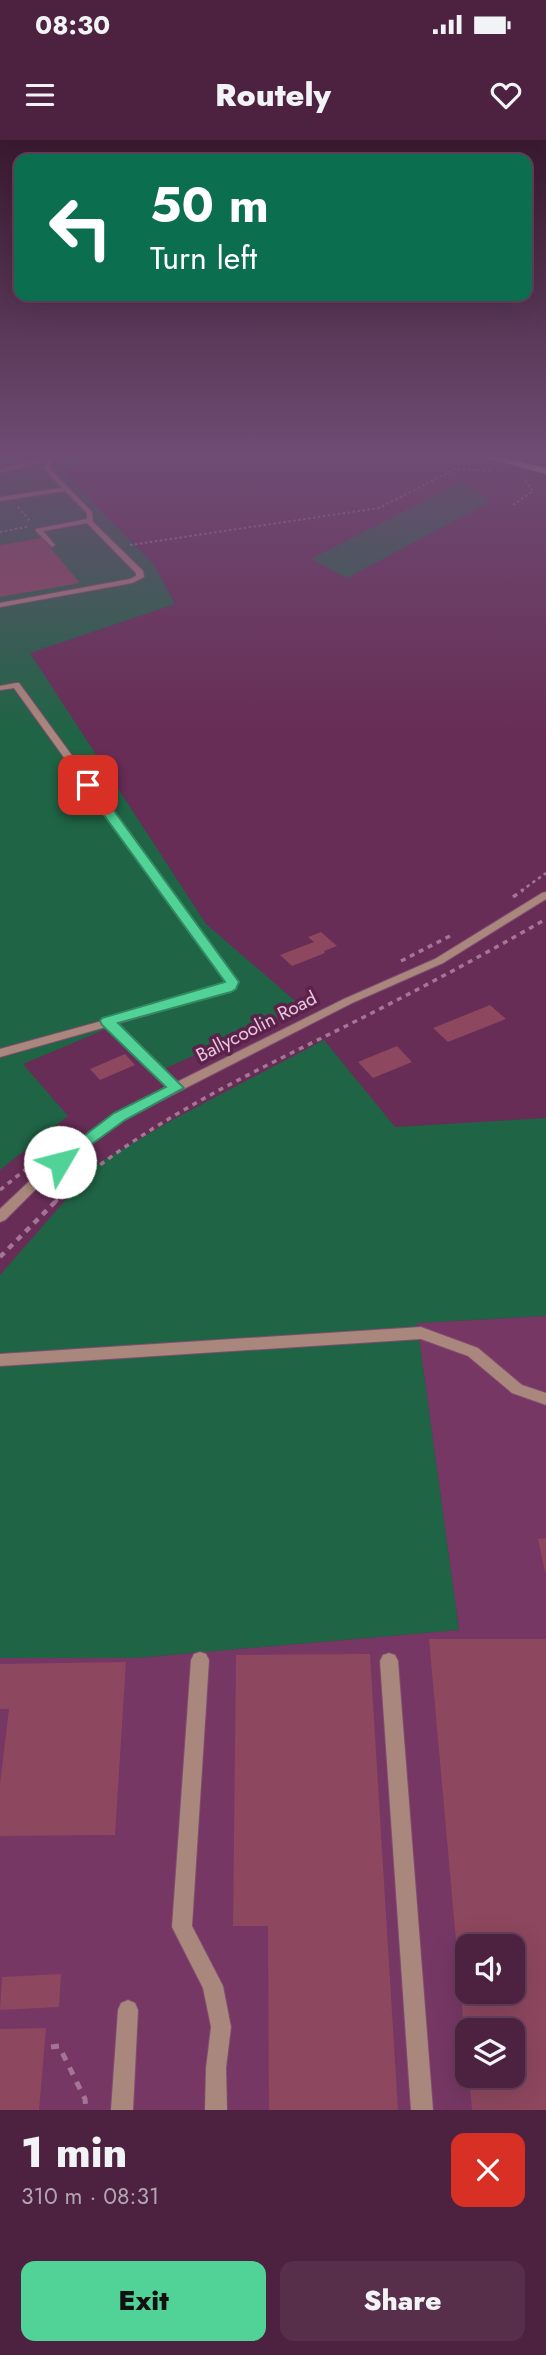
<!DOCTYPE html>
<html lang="en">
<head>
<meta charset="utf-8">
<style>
  :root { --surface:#4d2240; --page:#572f4b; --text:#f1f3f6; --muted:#b3a4b1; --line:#643f59; --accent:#51d397 }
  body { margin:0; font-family:Jost,sans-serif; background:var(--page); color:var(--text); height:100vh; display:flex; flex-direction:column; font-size:26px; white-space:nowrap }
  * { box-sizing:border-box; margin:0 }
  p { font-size:23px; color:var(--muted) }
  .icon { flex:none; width:38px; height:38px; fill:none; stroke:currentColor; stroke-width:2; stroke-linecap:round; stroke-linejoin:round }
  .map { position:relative; height:1970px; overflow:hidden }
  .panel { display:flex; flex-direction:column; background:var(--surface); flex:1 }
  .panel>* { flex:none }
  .top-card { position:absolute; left:14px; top:14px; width:518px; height:147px; border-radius:14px; box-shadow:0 7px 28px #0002,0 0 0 2px var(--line); background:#0b6e4f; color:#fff; overflow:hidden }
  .controls { position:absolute; left:455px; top:1794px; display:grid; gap:14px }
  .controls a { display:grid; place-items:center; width:70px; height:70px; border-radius:14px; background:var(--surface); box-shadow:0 7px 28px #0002,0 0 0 2px var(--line); font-size:35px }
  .pin { position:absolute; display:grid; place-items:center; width:60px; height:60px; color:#fff; margin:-30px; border-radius:14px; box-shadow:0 4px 10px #0006 }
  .me { position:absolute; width:77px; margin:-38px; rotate:53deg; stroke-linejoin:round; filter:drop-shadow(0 0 5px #0008) }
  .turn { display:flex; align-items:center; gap:24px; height:147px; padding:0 21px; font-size:32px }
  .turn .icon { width:91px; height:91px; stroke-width:2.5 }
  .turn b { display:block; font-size:49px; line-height:60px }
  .round { display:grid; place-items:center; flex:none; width:74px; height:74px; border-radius:14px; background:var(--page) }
  .overview { display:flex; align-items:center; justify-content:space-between; height:119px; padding:0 21px }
  h1 { font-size:42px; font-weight:800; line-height:52px }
  .cta { display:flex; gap:14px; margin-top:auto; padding:14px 21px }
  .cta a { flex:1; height:80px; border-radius:14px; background:var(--accent); color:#111; font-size:28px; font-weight:800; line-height:80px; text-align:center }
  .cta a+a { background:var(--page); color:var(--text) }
  .status { display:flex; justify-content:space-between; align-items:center; height:49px; padding:0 35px; background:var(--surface); direction:ltr }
  .status svg { height:19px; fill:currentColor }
  header { display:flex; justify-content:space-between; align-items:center; height:91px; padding:0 21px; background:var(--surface); font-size:32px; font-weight:800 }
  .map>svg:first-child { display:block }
  .built { fill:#763764; fill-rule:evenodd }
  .green { fill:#1f6445 }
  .building { fill:#8d475e; fill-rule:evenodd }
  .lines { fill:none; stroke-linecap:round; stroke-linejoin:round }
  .minor-casing { stroke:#814c71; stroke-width:2 }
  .major-casing { stroke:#814c71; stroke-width:1 }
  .path-far4 { stroke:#a47595; stroke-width:2; stroke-dasharray:2.5 2.5; stroke-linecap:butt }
  .path-far3 { stroke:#a47595; stroke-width:2.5; stroke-dasharray:3.5 3.5; stroke-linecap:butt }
  .path-far2 { stroke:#a47595; stroke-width:3.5; stroke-dasharray:5 5; stroke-linecap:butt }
  .path-far1 { stroke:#a47595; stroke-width:4.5; stroke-dasharray:6 6; stroke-linecap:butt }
  .path { stroke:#a47595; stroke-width:5; stroke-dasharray:8 8; stroke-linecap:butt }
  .minor { fill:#a9877c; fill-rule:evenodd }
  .major { fill:#f8cfc0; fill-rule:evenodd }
  .route { fill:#51d397; stroke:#358962; stroke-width:2 }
  .labels { text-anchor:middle; stroke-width:7; stroke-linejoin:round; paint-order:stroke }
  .street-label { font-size:19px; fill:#e9c6dc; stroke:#5b224b }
</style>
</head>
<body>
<div class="status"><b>08:30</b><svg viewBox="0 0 49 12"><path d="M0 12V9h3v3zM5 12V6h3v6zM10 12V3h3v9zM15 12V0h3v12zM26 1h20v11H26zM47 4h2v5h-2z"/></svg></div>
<header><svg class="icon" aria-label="menu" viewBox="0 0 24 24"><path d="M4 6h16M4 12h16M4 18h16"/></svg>Routely<svg class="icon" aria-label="heart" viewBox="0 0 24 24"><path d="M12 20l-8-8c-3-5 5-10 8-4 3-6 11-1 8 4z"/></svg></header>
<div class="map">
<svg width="546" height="1970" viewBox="0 0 546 1970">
  <rect width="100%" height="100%" fill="#672d56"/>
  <path class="built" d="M546,1176v794h-546v-453l136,1 323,-28 -42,-307zM467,1806h46v46h-46zM467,1890h46v46h-46z"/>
  <g class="green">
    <path d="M0,317h99l-38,13 93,95 21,39 -145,49 176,271 95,82 -139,64 -51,-43 -88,37 45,52 -68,54z"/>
    <path d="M461,342l30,19 -144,77 -36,-19z"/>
    <path d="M324,900l71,87 151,-9v198l-129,7 42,307 -323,28h-136v-383l97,-111 77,-45z"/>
  </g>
  <g class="building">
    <path d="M42,398l38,45 -80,14v-52z"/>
    <path d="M321,792l16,14 -13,5 1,2 -33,13 -12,-11 34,-13 -6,-5z"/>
    <path d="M490,865l16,14 -58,23 -15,-14z"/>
    <path d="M397,906l15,16 -39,16 -15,-16z"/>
    <path d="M125,914l10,11 -35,15 -10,-11z"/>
    <path d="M546,1398v34h-1l-7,-33z"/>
    <path d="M429,1499h117v471h-74l-3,-34h44v-46h-46l-2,11zM467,1806h46v46h-46z"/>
    <path d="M370,1514l28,456h-129l-1,-184h-35l3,-271z"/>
    <path d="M126,1522l-11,173 -115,1v-52l9,-75h-9v-45z"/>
    <path d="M61,1834l-2,33 -59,3 2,-33z"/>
    <path d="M46,1888l-7,82h-39v-81z"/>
  </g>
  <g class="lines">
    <defs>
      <g id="minor">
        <path d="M46,317h12l-8,7v5l42,43 1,10 50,49 1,6 -12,6 -132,24v-4l130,-24 6,-3v-3l-49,-50 -44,8 12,14 -3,2 -16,-16v-2l51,-10v-6l-22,-22 -65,10v-4l62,-9 -18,-19 2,-8 -46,12v-4z"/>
        <path d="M16,543h3l218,299 -2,6 -5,3 -114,33 61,58 167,-83 91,-40 107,-66 4,-1v7l-103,64 -91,40 -229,117 -78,60 -40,40 -5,2v-13l37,-35 78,-60 53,-27 -62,-60 -106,30v-8l102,-28 1,-3h7l112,-31 4,-5 -212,-294 -14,2v-4z"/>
        <path d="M421,1187l57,21 44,37 24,8v12l-34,-12 -44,-37 -47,-17 -421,27v-12z"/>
        <path d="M200,1512l6,2 3,6 -17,266 31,60 8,41 -5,41 1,42h-22l1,-42 5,-41 -8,-39 -31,-61 19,-267 3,-6z"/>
        <path d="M389,1513l6,2 3,6 35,449h-22l-31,-449 3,-6z"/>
        <path d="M128,1860l7,3 3,7 -5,100h-22l7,-100 3,-7z"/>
      </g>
      <path id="major" d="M483,317h16l47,11v6z"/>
    </defs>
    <use href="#minor" class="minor-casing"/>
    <use href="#major" class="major-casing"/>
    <g class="path-far4">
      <path d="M513,365l20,-14 -10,-13"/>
      <path d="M18,367l13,15"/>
      <path d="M0,392l27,-5"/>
      <path d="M130,405l249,-37 76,-39 37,2"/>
    </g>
    <path class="path-far3" d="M521,751l25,-18"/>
    <g class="path-far2">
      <path d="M513,757l10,-7"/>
      <path d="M401,821l49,-25"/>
      <path d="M0,1050l72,-58"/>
      <path d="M54,1063c84,-77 189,-126 290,-176 68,-34 136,-70 202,-108"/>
    </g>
    <path class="path-far1" d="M0,1117l56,-56"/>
    <path class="path" d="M51,1907l8,-1 26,53 1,11"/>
    <use href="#minor" class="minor"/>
    <use href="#major" class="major"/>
  </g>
  <linearGradient id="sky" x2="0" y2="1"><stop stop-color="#39192f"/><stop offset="0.53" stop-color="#6e4c73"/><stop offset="1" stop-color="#6e4c73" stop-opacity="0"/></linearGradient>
  <rect width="546" height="593" fill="url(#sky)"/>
  <path class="route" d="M88,641l5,1 146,200 -3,7 -5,3 -113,31 66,65 -59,32 -65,47 -5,-1 -3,-4 3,-4 59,-45 52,-26 -64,-62 -2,-4 2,-3 123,-36 -143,-197z"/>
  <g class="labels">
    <g class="street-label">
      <text transform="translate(256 886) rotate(-27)" y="7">Ballycoolin Road</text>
    </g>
  </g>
</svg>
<div class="controls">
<a><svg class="icon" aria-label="sound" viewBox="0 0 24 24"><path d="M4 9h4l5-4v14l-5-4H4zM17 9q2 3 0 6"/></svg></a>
<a><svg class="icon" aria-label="layers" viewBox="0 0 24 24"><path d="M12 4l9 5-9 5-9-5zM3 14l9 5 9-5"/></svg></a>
</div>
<div class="pin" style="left:88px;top:645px;background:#d93025"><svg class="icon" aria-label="arrive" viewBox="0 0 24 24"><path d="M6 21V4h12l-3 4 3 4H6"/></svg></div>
<svg class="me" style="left:60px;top:1022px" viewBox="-20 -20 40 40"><circle r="19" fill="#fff"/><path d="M0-13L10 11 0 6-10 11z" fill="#51d397"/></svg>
<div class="top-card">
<div class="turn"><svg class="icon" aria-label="left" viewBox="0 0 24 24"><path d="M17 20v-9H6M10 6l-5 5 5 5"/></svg><div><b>50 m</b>Turn left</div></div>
</div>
</div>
<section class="panel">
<div class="overview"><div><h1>1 min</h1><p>310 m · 08:31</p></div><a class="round" style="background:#d93025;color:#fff"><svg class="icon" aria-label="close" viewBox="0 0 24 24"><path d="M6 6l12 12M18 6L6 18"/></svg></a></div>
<div class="cta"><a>Exit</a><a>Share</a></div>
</section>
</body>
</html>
